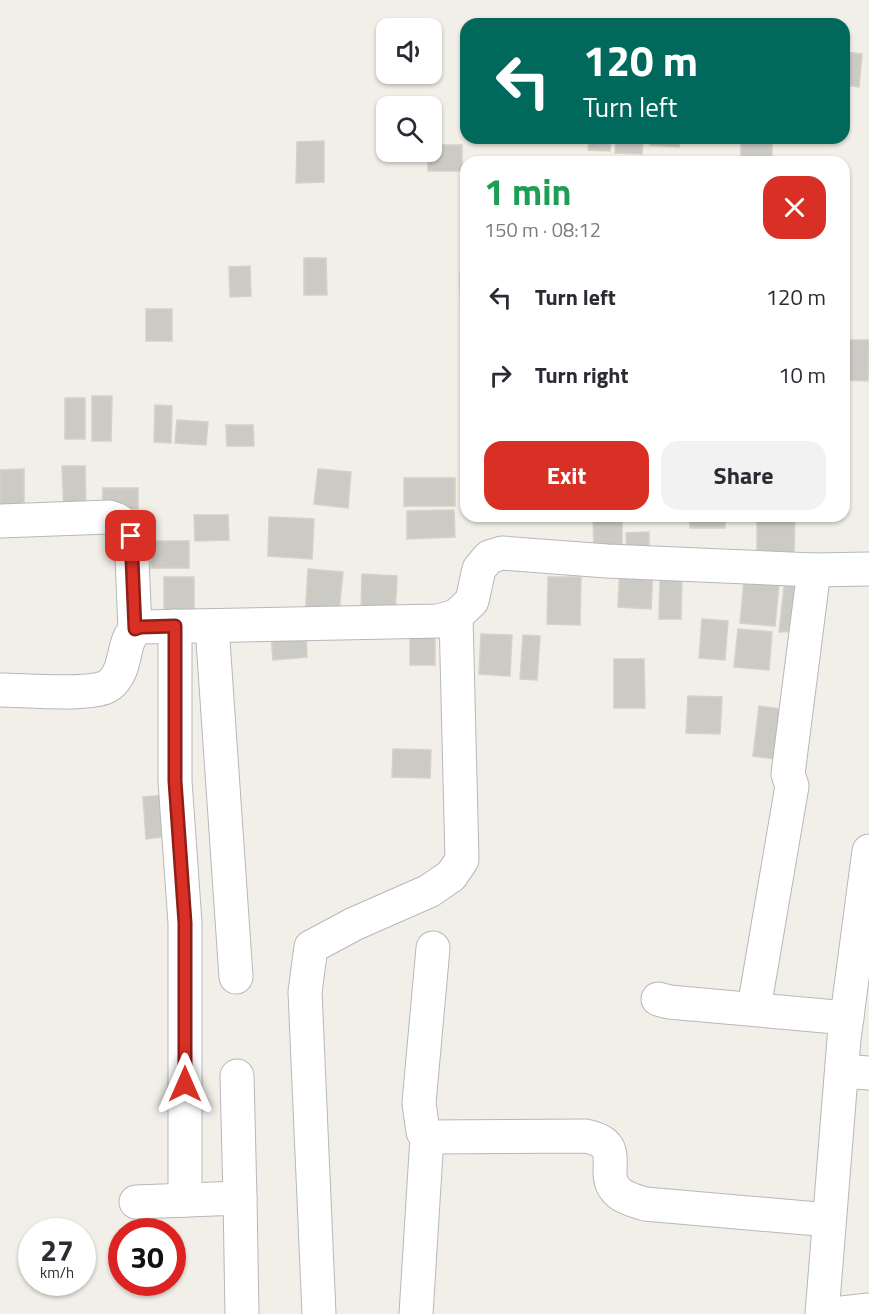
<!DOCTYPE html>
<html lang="en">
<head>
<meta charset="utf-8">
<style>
  :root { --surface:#fff; --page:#f2f2f3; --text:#2b2b33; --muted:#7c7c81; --accent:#d93025 }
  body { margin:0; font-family:"Titillium Web",sans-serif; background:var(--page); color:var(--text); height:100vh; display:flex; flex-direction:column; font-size:22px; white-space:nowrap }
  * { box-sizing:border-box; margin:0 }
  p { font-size:20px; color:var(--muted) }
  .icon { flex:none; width:33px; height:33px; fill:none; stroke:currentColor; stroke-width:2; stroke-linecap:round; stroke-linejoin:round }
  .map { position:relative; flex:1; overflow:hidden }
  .side { position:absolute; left:460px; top:156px; width:390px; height:366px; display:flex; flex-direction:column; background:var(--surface); border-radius:18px; box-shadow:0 2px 4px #0004 }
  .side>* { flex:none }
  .hud { position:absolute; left:460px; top:18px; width:390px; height:126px; border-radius:18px; box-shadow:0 2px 4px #0004; background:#00695c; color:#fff; overflow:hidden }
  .tools { position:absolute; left:376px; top:18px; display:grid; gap:12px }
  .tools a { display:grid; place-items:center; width:66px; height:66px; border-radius:12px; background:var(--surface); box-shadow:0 2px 4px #0004; font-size:30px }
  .speed { position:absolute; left:18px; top:1218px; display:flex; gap:12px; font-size:30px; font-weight:700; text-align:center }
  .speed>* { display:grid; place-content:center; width:78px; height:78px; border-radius:50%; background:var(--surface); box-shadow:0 2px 4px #0004; line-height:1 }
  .speed small { font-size:15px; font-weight:400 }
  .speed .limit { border:9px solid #d22; background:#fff; color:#111 }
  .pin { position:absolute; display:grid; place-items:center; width:51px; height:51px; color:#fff; margin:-26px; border-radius:12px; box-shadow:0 3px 9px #0006 }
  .me { position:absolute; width:66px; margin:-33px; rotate:0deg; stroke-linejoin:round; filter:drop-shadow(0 0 4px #0008) }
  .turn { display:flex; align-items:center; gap:21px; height:126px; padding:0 24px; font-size:27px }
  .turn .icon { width:78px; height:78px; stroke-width:2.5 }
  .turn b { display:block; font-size:42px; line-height:51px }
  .round { display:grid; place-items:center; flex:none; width:63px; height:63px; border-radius:18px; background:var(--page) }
  .overview { display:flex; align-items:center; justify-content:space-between; height:102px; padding:0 24px }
  h1 { font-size:36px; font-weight:700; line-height:45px; color:#1e9e55 }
  .button { display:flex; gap:12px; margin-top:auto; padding:12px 24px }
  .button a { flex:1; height:69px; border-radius:18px; background:var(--accent); color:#fff; font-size:24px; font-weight:700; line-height:69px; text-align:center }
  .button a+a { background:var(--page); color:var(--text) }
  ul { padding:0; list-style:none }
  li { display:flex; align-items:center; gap:18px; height:78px; padding:0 24px }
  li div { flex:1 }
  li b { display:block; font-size:22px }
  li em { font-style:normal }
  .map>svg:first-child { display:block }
  .building { fill:#cccac5; stroke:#d6d1c6; stroke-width:1.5 }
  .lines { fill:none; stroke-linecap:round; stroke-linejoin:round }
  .minor-casing { stroke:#b5b8bc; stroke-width:35 }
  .minor { stroke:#fff; stroke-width:33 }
  .route-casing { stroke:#8d1f18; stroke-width:15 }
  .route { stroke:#d93025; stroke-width:10 }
</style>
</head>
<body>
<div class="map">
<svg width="869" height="1314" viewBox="0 0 869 1314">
  <rect width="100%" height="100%" fill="#f1efe8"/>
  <g class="building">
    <path d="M844,52l18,2 -3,33 -15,-2z"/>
    <path d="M589,138h22l-1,13 -22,-1z"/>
    <path d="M616,138h27l-1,16 -27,-1z"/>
    <path d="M650,138h30l-1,9 -29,-2z"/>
    <rect x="741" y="138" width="31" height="24"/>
    <path d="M324,141v41l-28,1 1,-41z"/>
    <path d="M432,145h30v26h-34v-19h4z"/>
    <path d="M304,258h22l1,37h-23z"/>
    <path d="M250,266l1,30 -21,1 -1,-30z"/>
    <path d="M466,272v46l-5,1 -1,-46z"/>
    <rect x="146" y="309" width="26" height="32"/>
    <path d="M844,340h25l-1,41 -24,-1z"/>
    <path d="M92,396h20l-1,45h-19z"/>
    <rect x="65" y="398" width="20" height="41"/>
    <path d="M155,405l17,1 -1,37 -17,-1z"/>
    <path d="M177,420l31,2 -2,23 -31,-2z"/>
    <path d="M226,425h27l1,21h-27z"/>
    <path d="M62,466h23l1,48h-22z"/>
    <path d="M24,469v48h-24v-47z"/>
    <path d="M318,469l33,3 -3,36 -34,-4z"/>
    <rect x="404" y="478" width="51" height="28"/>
    <path d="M103,488h35v21h-36z"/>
    <path d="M454,510l1,27 -48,2v-28z"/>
    <path d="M194,515h34l1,25 -34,1z"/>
    <path d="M593,516h29v31l-28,1z"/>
    <rect x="690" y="516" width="35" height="12"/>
    <path d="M757,516h38l-1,37 -37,-1z"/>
    <path d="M269,517l45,2 -2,40 -44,-3z"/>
    <path d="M649,532v27h-22l-1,-26z"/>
    <path d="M150,541h39v27h-38z"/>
    <path d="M620,567l33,2 -2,40 -33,-2z"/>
    <path d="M308,569l35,3 -5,50 -33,-3z"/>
    <path d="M745,570l35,3 -5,53 -35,-3z"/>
    <path d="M362,574l35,2 -2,41 -34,-2z"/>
    <path d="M164,577h30v43l-30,1z"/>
    <path d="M548,577h33l-1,48 -33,-1z"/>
    <path d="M660,577h22l-1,42h-22z"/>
    <path d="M785,579l18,2 -8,50 -16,1z"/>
    <path d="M702,619l26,2 -3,39 -26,-2z"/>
    <rect x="410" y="628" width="25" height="37"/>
    <path d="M738,629l34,3 -3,38 -35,-3z"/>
    <path d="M306,631l1,26 -34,3 -2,-26z"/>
    <path d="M481,634l31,1 -2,41 -31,-2z"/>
    <path d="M523,635l17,1 -3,44 -17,-1z"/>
    <path d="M614,659h30l1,49h-31z"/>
    <path d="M688,696l34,1 -2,37 -34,-1z"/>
    <path d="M759,706l30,4 -7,50 -29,-4z"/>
    <path d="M393,749l38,1 -1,28 -38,-1z"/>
    <path d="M166,795l4,41 -24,3 -3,-42z"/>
  </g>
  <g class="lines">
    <defs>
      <g id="minor">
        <path d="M0,521l109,-4c12,3 16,8 22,19l4,93"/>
        <path d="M175,626v155l10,142v277"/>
        <path d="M212,626l24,351"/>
        <path d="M0,690c24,0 86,6 106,-3 9,-4 15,-16 17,-26 4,-14 4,-28 18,-34l297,-6 18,-5 16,-15 7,-32 10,-12 13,-4 105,8 207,9 55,-1"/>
        <path d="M433,948l-14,155 4,29 4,5 158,-1c45,8 11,38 34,57 7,6 17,8 26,11l184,16"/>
        <path d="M658,999l11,3 178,16"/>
        <path d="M754,1008l38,-222 -4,-12 26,-204"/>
        <path d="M842,1071l27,2"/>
        <path d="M237,1076l3,122"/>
        <path d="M136,1202l104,-4 2,116"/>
        <path d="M319,1314l-14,-322 6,-45 43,-23 75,-33 22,-15 11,-16 -6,-244"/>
        <path d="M416,1314l11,-177"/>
        <path d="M822,1314l22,-275 25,-188"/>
        <path d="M833,1314l36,-4"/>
      </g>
    </defs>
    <use href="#minor" class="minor-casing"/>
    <use href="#minor" class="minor"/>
  </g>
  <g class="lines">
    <defs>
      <path id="route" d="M131,536l4,93 6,-2 34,-1v155l10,142v161"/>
    </defs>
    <use href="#route" class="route-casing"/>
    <use href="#route" class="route"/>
  </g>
</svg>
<div class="tools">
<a><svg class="icon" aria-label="sound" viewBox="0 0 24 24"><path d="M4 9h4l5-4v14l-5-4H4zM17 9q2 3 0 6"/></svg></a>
<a><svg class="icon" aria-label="search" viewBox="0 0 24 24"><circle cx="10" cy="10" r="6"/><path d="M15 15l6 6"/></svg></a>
</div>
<div class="speed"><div>27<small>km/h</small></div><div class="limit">30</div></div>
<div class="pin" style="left:131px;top:536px;background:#d93025"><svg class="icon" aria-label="arrive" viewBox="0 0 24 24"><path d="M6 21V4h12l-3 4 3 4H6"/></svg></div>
<svg class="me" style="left:185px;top:1084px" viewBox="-20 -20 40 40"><path d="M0-17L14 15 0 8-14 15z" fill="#d93025" stroke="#fff" stroke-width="4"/></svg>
<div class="hud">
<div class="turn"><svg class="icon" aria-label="left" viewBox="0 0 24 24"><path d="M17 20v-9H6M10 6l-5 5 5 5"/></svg><div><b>120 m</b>Turn left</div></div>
</div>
<section class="side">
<div class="overview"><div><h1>1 min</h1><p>150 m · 08:12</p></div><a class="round" style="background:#d93025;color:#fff"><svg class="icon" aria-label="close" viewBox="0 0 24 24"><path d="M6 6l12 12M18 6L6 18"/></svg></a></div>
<ul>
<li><svg class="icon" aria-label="left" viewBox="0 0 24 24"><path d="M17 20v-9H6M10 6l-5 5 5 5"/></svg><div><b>Turn left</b></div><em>120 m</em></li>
<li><svg class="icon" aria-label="right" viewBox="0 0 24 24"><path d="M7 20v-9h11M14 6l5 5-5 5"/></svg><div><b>Turn right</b></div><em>10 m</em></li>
</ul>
<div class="button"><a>Exit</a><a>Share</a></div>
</section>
</div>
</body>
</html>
